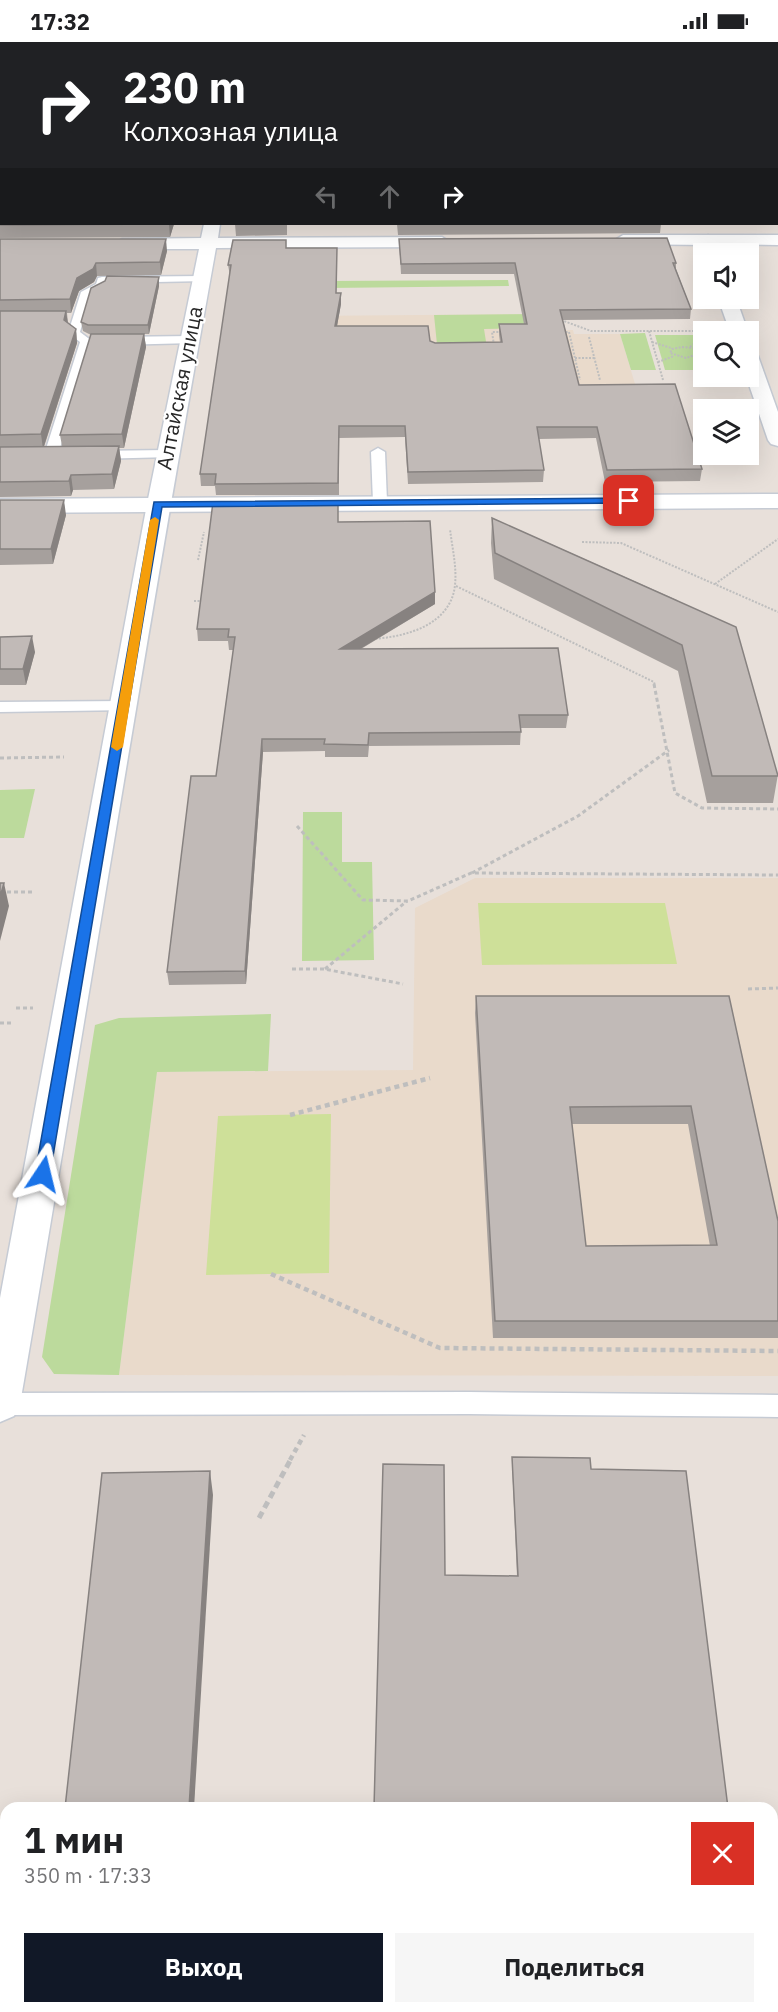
<!DOCTYPE html>
<html lang="ru">
<head>
<meta charset="utf-8">
<style>
  :root { --surface:#fff; --page:#f6f6f6; --text:#202124; --muted:#757577; --accent:#111827 }
  body { margin:0; font-family:"IBM Plex Sans",sans-serif; background:var(--page); color:var(--text); height:100vh; display:flex; flex-direction:column; font-size:22px; white-space:nowrap }
  * { box-sizing:border-box; margin:0 }
  p { font-size:20px; color:var(--muted) }
  .icon { flex:none; width:33px; height:33px; fill:none; stroke:currentColor; stroke-width:2; stroke-linecap:round; stroke-linejoin:round }
  .map { position:relative; flex:1; overflow:hidden }
  .drawer { position:absolute; left:0px; top:1760px; width:778px; height:212px; display:flex; flex-direction:column; background:var(--surface); border-radius:18px 18px 0 0; box-shadow:0 6px 24px #0002 }
  .drawer>* { flex:none }
  .banner { position:absolute; left:0px; top:0px; width:778px; height:183px; box-shadow:0 6px 24px #0002; background:#202124; color:#fff; overflow:hidden }
  .controls { position:absolute; left:693px; top:201px; display:grid; gap:12px }
  .controls a { display:grid; place-items:center; width:66px; height:66px; border-radius:0px; background:var(--surface); box-shadow:0 6px 24px #0002; font-size:30px }
  .pin { position:absolute; display:grid; place-items:center; width:51px; height:51px; color:#fff; margin:-26px; border-radius:12px; box-shadow:0 3px 9px #0006 }
  .me { position:absolute; width:66px; margin:-33px; rotate:10deg; stroke-linejoin:round; filter:drop-shadow(0 0 4px #0008) }
  .turn { display:flex; align-items:center; gap:21px; height:126px; padding:0 24px; font-size:27px }
  .turn .icon { width:78px; height:78px; stroke-width:2.5 }
  .turn b { display:block; font-size:42px; line-height:51px }
  .lanes { display:flex; align-items:center; height:57px; padding:0 24px; background:#0003; justify-content:center; gap:30px; direction:ltr }
  .lanes .off { opacity:.35 }
  .round { display:grid; place-items:center; flex:none; width:63px; height:63px; border-radius:0px; background:var(--page) }
  .overview { display:flex; align-items:center; justify-content:space-between; height:102px; padding:0 24px }
  h1 { font-size:36px; font-weight:800; line-height:45px }
  .button { display:flex; gap:12px; margin-top:auto; padding:12px 24px }
  .button a { flex:1; height:69px; border-radius:0px; background:var(--accent); color:#fff; font-size:24px; font-weight:800; line-height:69px; text-align:center }
  .button a+a { background:var(--page); color:var(--text) }
  .status { display:flex; justify-content:space-between; align-items:center; height:42px; padding:0 30px; background:var(--surface); direction:ltr }
  .status svg { height:16px; fill:currentColor }
  .map>svg:first-child { display:block }
  .education { fill:#e9dacb }
  .green { fill:#bcda9c }
  .pitch { fill:#cee099 }
  .lines { fill:none; stroke-linecap:round; stroke-linejoin:round }
  .lane-casing { stroke:#c6cbd4; stroke-width:3 }
  .street-casing { stroke:#c6cbd4; stroke-width:3 }
  .secondary-casing { stroke:#c6cbd4; stroke-width:3 }
  .path-far3 { stroke:#bebebe; stroke-width:2; stroke-dasharray:2 1.5; stroke-linecap:butt }
  .path-far2 { stroke:#bebebe; stroke-width:3; stroke-dasharray:4 3; stroke-linecap:butt }
  .path-far1 { stroke:#bebebe; stroke-width:4.5; stroke-dasharray:5 4; stroke-linecap:butt }
  .path { stroke:#bebebe; stroke-width:5; stroke-dasharray:7 4.5; stroke-linecap:butt }
  .lane { fill:#fff; fill-rule:evenodd }
  .street { fill:#fff; fill-rule:evenodd }
  .secondary { fill:#fff; fill-rule:evenodd }
  .wall { fill:#a6a09d; fill-rule:evenodd }
  .shaded-wall { fill:#878280 }
  .building { fill:#c1bab7; stroke:#878280; stroke-width:1.5; fill-rule:evenodd }
  .route { fill:#1a73e8; stroke:#114b97; stroke-width:1.5 }
  .slow { fill:#f59e0b }
  .labels { text-anchor:middle; stroke-width:4.5; stroke-linejoin:round; paint-order:stroke }
  .street-label { font-size:21px; fill:#272727; stroke:#fff }
</style>
</head>
<body>
<div class="status"><b>17:32</b><svg viewBox="0 0 49 12"><path d="M0 12V9h3v3zM5 12V6h3v6zM10 12V3h3v9zM15 12V0h3v12zM26 1h20v11H26zM47 4h2v5h-2z"/></svg></div>
<div class="map">
<svg width="778" height="1970" viewBox="0 0 778 1970">
  <rect width="100%" height="100%" fill="#e8e0da"/>
  <g class="education">
    <path d="M549,272l4,16h20l1,4h46l15,50h-68l-273,-65 6,-3z"/>
    <path d="M475,836h303v498l-659,-1 38,-303 256,-2 2,-162z"/>
  </g>
  <g class="green">
    <path d="M508,238l1,6 -181,2v-7z"/>
    <path d="M549,272l-16,14 -49,1 7,44 -51,1 -6,-59z"/>
    <path d="M645,291l11,37h-25l-11,-36z"/>
    <path d="M655,293h48v35h-38z"/>
    <path d="M35,747l-11,49h-24v-48z"/>
    <path d="M303,770h39v50h30l2,98 -72,1z"/>
    <path d="M271,972l-3,57 -111,1 -38,303 -65,-1 -12,-17 53,-332 24,-7z"/>
    <path d="M372,1965h228l-228,5z"/>
  </g>
  <g class="pitch">
    <path d="M478,861h187l12,61 -195,1z"/>
    <path d="M331,1072l-2,159 -123,2 12,-159z"/>
  </g>
  <g class="lines">
    <defs>
      <g id="lane">
        <path d="M202,234l6,3 -2,2 -99,2 -2,5 -15,8 -10,36 12,9 -34,114 -7,4 -5,-1 -2,-3 36,-113 -12,-9 13,-41 15,-8 2,-6 4,-1z"/>
        <path d="M190,294l6,4 -2,3 -78,2 -6,-4 6,-4z"/>
        <path d="M378,406l7,4 2,50 -7,4 -7,-4 -2,-50z"/>
        <path d="M167,408l5,1v6l-78,2 -7,-4 7,-4z"/>
        <path d="M124,659l6,1 2,4 -2,4 -130,2v-10z"/>
        <path d="M469,1350l309,3v22l-309,-3 -469,1v-22z"/>
      </g>
      <g id="street">
        <rect x="425" y="0" width="12" height="2"/>
        <path d="M778,0v8h-1v-6h-5z"/>
        <path d="M708,193h70v10l-76,-1 -2,-4z"/>
        <path d="M778,452v14l-778,5v-14z"/>
      </g>
      <g id="secondary">
        <path d="M623,0h12l1,2h-13z"/>
        <path d="M204,182h16l-2,14 224,-1 8,5 -8,5 -226,1c-70,385 -130,771 -196,1156l-6,12 -14,6v-124l147,-794 52,-255h-77l-8,-5 8,-5 79,-1z"/>
        <path d="M623,193h85l8,5 -8,5 -91,-1 -2,-4z"/>
        <path d="M718,256h18l12,34h-18z"/>
        <path d="M748,308l10,6 20,56v34l-7,-2 -3,-4 -22,-64h2z"/>
      </g>
    </defs>
    <use href="#lane" class="lane-casing"/>
    <use href="#street" class="street-casing"/>
    <use href="#secondary" class="secondary-casing"/>
    <g class="path-far3">
      <path d="M561,278l30,11h118"/>
      <path d="M649,289l14,49"/>
      <path d="M562,290h7l11,48"/>
      <path d="M589,295l11,43"/>
      <path d="M652,300l19,6"/>
      <path d="M494,303l-2,-13h12"/>
      <path d="M682,305l11,1 5,6 -12,4 -16,-5 2,-4z"/>
      <path d="M690,305l14,-11"/>
      <path d="M694,315l10,4"/>
      <path d="M575,316h19"/>
      <path d="M658,320l16,-6"/>
      <path d="M582,500l39,1 157,69"/>
      <path d="M198,518l6,-28"/>
      <path d="M715,542l63,-45"/>
      <path d="M456,544l198,96 1,4"/>
      <path d="M194,559h9"/>
      <path d="M372,597c34,-2 79,-14 83,-54 2,-18 -3,-38 -5,-56"/>
    </g>
    <g class="path-far2">
      <path d="M654,642l21,109 27,15 76,1"/>
      <path d="M0,716l64,-1"/>
      <path d="M297,784l66,74 45,1 63,-28 307,2"/>
      <path d="M472,831l106,-57 91,-66"/>
      <path d="M0,850h34"/>
      <path d="M292,927h32l79,15"/>
      <path d="M325,927l82,-68"/>
      <path d="M748,947l30,-1"/>
      <path d="M16,966h17"/>
      <path d="M0,981h12"/>
    </g>
    <g class="path-far1">
      <path d="M290,1073l140,-37"/>
      <path d="M271,1232l169,74 338,3"/>
      <path d="M290,1418l14,-25"/>
    </g>
    <g class="path">
      <path d="M259,1476l32,-59"/>
      <path d="M772,1839l6,-8"/>
      <path d="M772,1960h6"/>
      <path d="M428,1970l170,-5"/>
      <path d="M634,1970l3,-5"/>
    </g>
    <use href="#lane" class="lane"/>
    <use href="#street" class="street"/>
    <use href="#secondary" class="secondary"/>
  </g>
  <g class="wall">
    <path d="M1,0h292v2h-291v41h-2z"/>
    <path d="M777,60h1v27l-1,-1z"/>
    <path d="M777,92h1v90h-17h16z"/>
    <path d="M0,149l2,33h172l-4,13 -170,1z"/>
    <path d="M235,182h52v11l-51,1z"/>
    <path d="M397,182h264l-1,9 -262,2z"/>
    <path d="M0,197l167,12 -6,24 -64,1 -3,6 -15,9 -8,22h-4l1,10 8,6 1,14 -33,104 18,-1 -2,-11 31,-100 -8,-4 -2,-9 78,-45v9l-10,48h-5l2,13 -22,101h-5l2,13 -7,28 -41,1 -2,6 -71,1z"/>
    <path d="M399,197l277,24v6l15,40 -1,10 -127,1 16,65 123,84 -2,12 -95,1 -9,-44 -57,1 5,31 -1,12 -135,2 -3,-47 -66,1v57h-123l-1,-9h-14l-1,-12 30,-198 -2,-11 58,-17 51,10 -1,35 5,11 -4,22 98,17 65,-1 -1,-7v-11h25l-10,-50h-113z"/>
    <path d="M0,458l66,15 -13,49 -53,1z"/>
    <path d="M492,476l185,82 101,174 -5,29h-66l-29,-132 -184,-92 -3,-36z"/>
    <path d="M338,480l97,82 -74,45 207,66 -2,13h-45l-1,17 -151,1 -1,11h-43v-6l-62,1 -17,232 -77,1 -2,-13 49,-196 17,-126h-4l-1,-9h-30l-1,-12z"/>
    <path d="M0,595l35,15 -9,33h-26z"/>
    <path d="M476,954h253l49,225v117h-285l-18,-325zM572,1082h116l22,122h-124z"/>
    <path d="M512,1415l79,12 137,339 -283,-233 72,1 -5,-113z"/>
  </g>
  <g class="shaded-wall">
    <path d="M169,182h5l-4,13z"/>
    <path d="M166,197l1,12 -6,24 -1,-13z"/>
    <path d="M96,221l1,13 -3,6 -15,9 -8,22 -1,-14 7,-21z"/>
    <path d="M159,235v9l-10,48 -1,-9z"/>
    <path d="M341,251v11l-6,33v-11z"/>
    <path d="M66,269l2,13 -4,-4z"/>
    <path d="M76,287l1,14 -34,106 -2,-15z"/>
    <path d="M144,292l2,13 -22,101 -2,-14z"/>
    <path d="M119,404l2,15 -7,28 -2,-15z"/>
    <path d="M71,433l2,15 -2,6 -2,-15z"/>
    <path d="M64,458l2,15 -13,49 -2,-15z"/>
    <path d="M435,550v12l-95,57v-12z"/>
    <path d="M32,594l3,16 -9,33 -3,-16z"/>
    <path d="M262,697l1,13 -17,232 -1,-13z"/>
    <path d="M4,841l5,23 -9,35v-44z"/>
    <path d="M210,1429l3,24 -19,313h-5z"/>
  </g>
  <g class="building">
    <path d="M1,0h291l-1,2h-289v29l-2,1z"/>
    <path d="M501,0h76l1,2h-77z"/>
    <rect x="777" y="92" width="1" height="73"/>
    <path d="M0,149h2v33h168l-170,1z"/>
    <path d="M667,196l9,25h-3l18,46 -131,1 19,75 96,-1 27,85 -95,1 -10,-43h-60l7,43 -136,2 -3,-46h-66l-1,57 -123,1 1,-10h-16l31,-209h-3l5,-25h53v8h51l-1,45h5l-6,33h93l2,15 5,2 67,-1 -3,-18h28l-12,-61 -114,1 -2,-25z"/>
    <path d="M0,197h166l-6,23 -64,1 -3,6 -16,9 -7,21 -70,1z"/>
    <path d="M107,234l52,1 -11,48h-60l-7,-3 10,-34 14,-7z"/>
    <path d="M0,269h66l-2,9 12,9 -35,105 -41,1z"/>
    <path d="M91,292h53l-22,100 -62,1z"/>
    <path d="M119,404l-7,28 -41,1 -2,6 -69,1v-35z"/>
    <path d="M0,458h64l-13,49h-51z"/>
    <path d="M338,459v21l92,-1 5,71 -95,57 218,-1 10,67h-49l2,17 -152,1 -1,12 -44,-1 1,-5h-63l-17,232 -78,1 24,-196h25l19,-139h-7l1,-8h-32l16,-127z"/>
    <path d="M492,476l244,109 42,149h-66l-30,-131 -187,-92z"/>
    <path d="M32,594l-9,33h-23v-32z"/>
    <path d="M0,841h4l-4,14z"/>
    <path d="M476,954h253l49,225v100h-283zM691,1064l26,139 -131,1 -16,-139z"/>
    <path d="M512,1415l78,1 1,11 95,2 42,337h-354l9,-344 61,1 1,110 73,1z"/>
    <path d="M210,1429l-21,337h-124l37,-335z"/>
  </g>
  <path class="route" d="M629,456l5,3 -2,2 -470,4 -112,667 -7,6 -5,-1 -3,-5 119,-672z"/>
  <path class="slow" d="M155,475l4,3 -36,227 -6,4 -6,-4 39,-227z"/>
  <g class="labels">
    <g class="street-label">
      <text transform="translate(180 346) rotate(-79)" y="7">Алтайская улица</text>
    </g>
  </g>
</svg>
<div class="controls">
<a><svg class="icon" aria-label="sound" viewBox="0 0 24 24"><path d="M4 9h4l5-4v14l-5-4H4zM17 9q2 3 0 6"/></svg></a>
<a><svg class="icon" aria-label="search" viewBox="0 0 24 24"><circle cx="10" cy="10" r="6"/><path d="M15 15l6 6"/></svg></a>
<a><svg class="icon" aria-label="layers" viewBox="0 0 24 24"><path d="M12 4l9 5-9 5-9-5zM3 14l9 5 9-5"/></svg></a>
</div>
<div class="pin" style="left:629px;top:459px;background:#d93025"><svg class="icon" aria-label="arrive" viewBox="0 0 24 24"><path d="M6 21V4h12l-3 4 3 4H6"/></svg></div>
<svg class="me" style="left:43px;top:1132px" viewBox="-20 -20 40 40"><path d="M0-17L14 15 0 8-14 15z" fill="#1a73e8" stroke="#fff" stroke-width="4"/></svg>
<div class="banner">
<div class="turn"><svg class="icon" aria-label="right" viewBox="0 0 24 24"><path d="M7 20v-9h11M14 6l5 5-5 5"/></svg><div><b>230 m</b>Колхозная улица</div></div>
<div class="lanes"><svg class="icon off" aria-label="left" viewBox="0 0 24 24"><path d="M17 20v-9H6M10 6l-5 5 5 5"/></svg><svg class="icon off" aria-label="ahead" viewBox="0 0 24 24"><path d="M12 20V5M6 11l6-6 6 6"/></svg><svg class="icon" aria-label="right" viewBox="0 0 24 24"><path d="M7 20v-9h11M14 6l5 5-5 5"/></svg></div>
</div>
<section class="drawer">
<div class="overview"><div><h1>1 мин</h1><p>350 m · 17:33</p></div><a class="round" style="background:#d93025;color:#fff"><svg class="icon" aria-label="close" viewBox="0 0 24 24"><path d="M6 6l12 12M18 6L6 18"/></svg></a></div>
<div class="button"><a>Выход</a><a>Поделиться</a></div>
</section>
</div>
</body>
</html>
